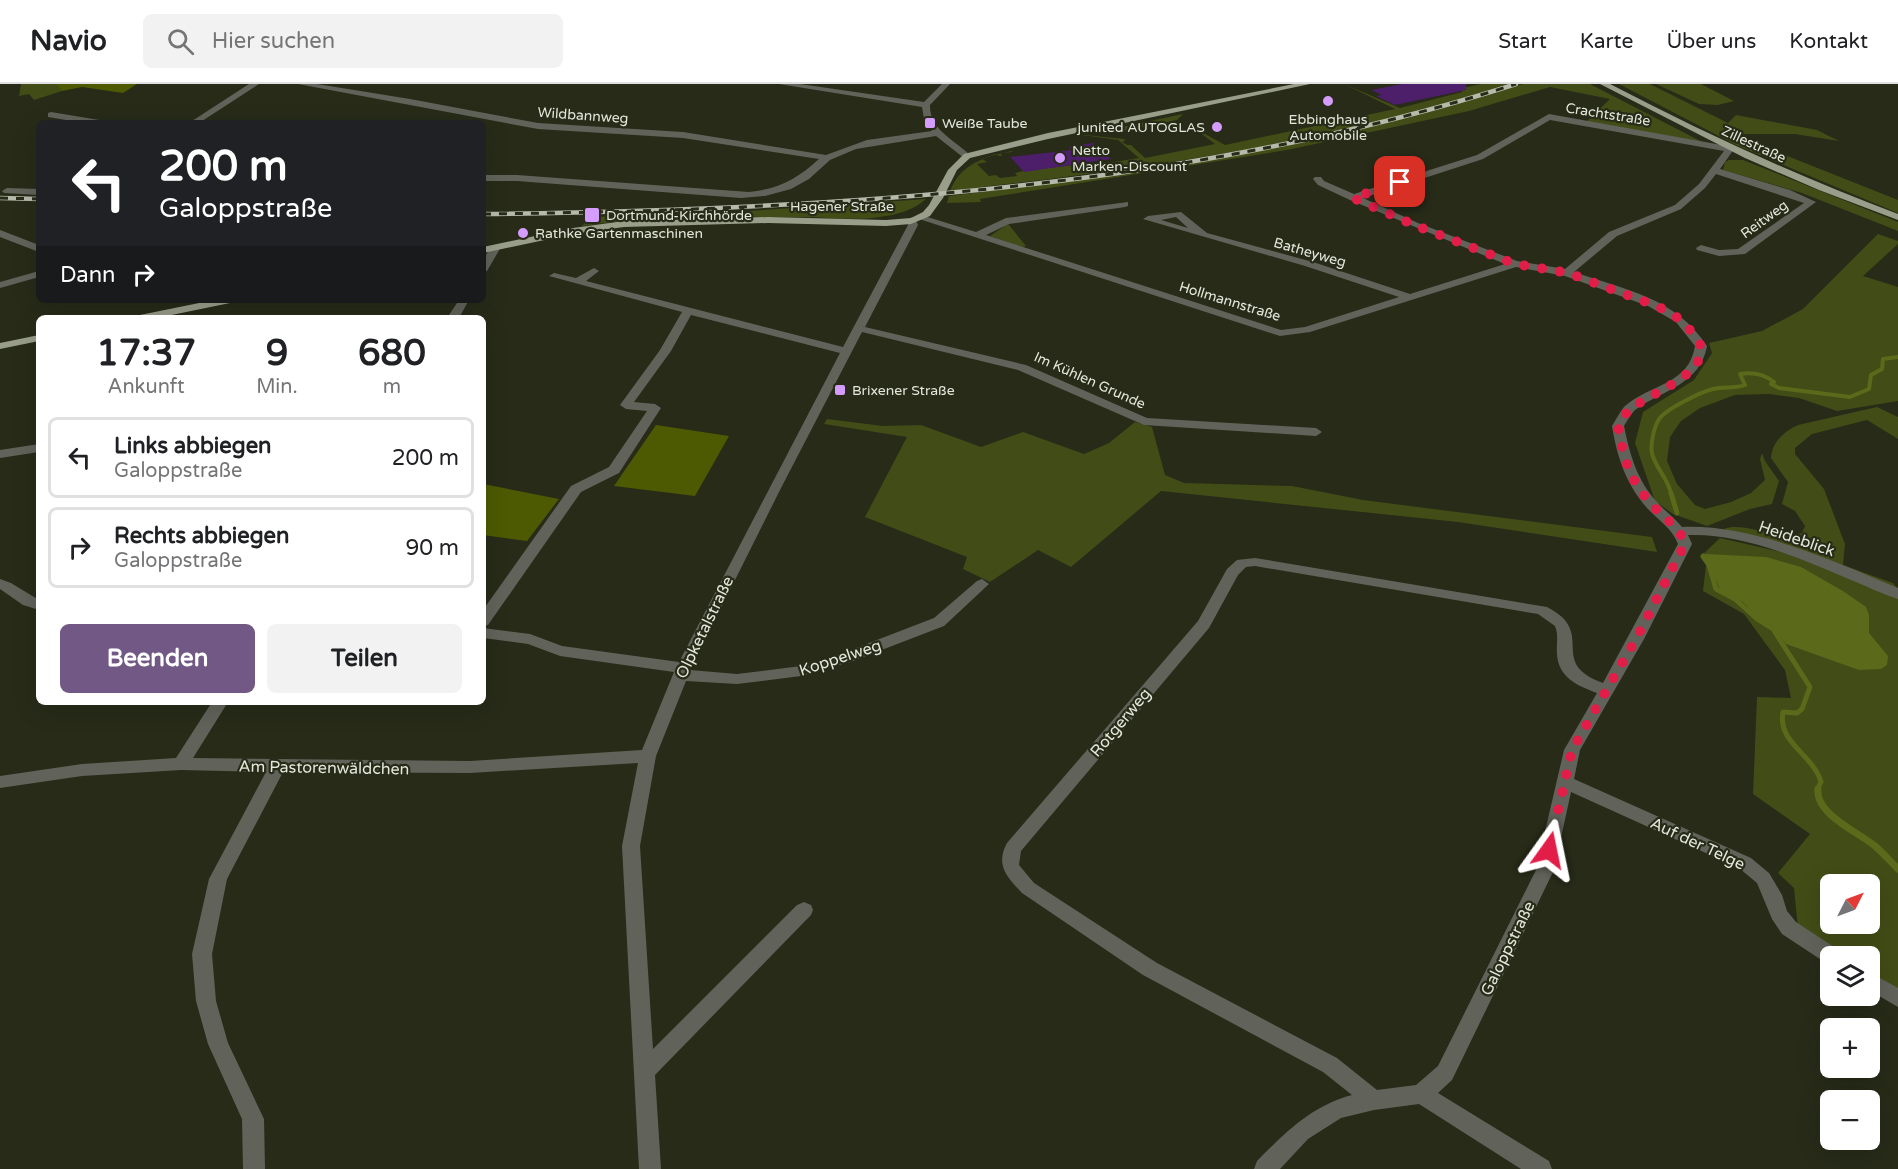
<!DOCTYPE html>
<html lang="de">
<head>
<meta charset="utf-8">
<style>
  :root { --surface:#fff; --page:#f2f2f2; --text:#202124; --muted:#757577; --line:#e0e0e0; --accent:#715885 }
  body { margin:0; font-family:"Varela Round",sans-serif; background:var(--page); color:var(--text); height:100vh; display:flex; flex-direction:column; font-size:22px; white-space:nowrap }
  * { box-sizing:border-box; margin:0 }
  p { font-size:20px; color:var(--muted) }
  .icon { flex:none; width:33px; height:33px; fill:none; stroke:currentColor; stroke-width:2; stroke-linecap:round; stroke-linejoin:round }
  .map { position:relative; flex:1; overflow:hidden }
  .side { position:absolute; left:36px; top:231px; width:450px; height:390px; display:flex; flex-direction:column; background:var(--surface); border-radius:9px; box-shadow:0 6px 24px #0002 }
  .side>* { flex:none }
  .guide { position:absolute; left:36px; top:36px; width:450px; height:183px; border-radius:9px; box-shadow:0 6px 24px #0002; background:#202124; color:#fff; overflow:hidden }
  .needle { width:39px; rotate:48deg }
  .tools { position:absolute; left:1820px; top:790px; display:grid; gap:12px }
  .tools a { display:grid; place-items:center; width:60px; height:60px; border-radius:9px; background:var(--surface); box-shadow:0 6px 24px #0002; font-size:30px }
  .pin { position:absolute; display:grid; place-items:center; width:51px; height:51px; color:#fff; margin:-26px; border-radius:12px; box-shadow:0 3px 9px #0006 }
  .me { position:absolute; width:66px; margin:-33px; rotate:12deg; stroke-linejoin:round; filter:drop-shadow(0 0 4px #0008) }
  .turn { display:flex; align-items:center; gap:21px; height:126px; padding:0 24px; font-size:27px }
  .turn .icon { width:78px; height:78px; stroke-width:2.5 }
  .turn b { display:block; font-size:42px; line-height:51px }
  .then { display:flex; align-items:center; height:57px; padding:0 24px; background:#0003; gap:12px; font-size:22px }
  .eta { display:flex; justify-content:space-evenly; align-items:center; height:102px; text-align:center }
  .eta b { font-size:36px; font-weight:800; line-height:42px }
  .button { display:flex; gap:12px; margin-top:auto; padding:12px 24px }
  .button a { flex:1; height:69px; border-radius:9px; background:var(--accent); color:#fff; font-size:24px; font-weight:800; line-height:69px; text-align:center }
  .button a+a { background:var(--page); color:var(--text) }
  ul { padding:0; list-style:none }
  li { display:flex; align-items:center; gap:18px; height:81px; margin:0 12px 9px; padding:0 12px; border:3px solid var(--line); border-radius:9px }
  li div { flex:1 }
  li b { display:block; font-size:22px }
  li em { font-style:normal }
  header { display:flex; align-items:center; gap:36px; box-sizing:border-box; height:84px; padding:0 30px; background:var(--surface); border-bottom:2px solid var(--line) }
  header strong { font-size:28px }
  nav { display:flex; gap:33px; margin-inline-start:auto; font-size:21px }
  .search { width:420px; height:54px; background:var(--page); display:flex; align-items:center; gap:15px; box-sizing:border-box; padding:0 21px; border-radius:9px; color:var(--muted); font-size:22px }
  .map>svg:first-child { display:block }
  .green { fill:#424c16; fill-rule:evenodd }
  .forest { fill:#4d5a02 }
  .water { fill:#5b691a }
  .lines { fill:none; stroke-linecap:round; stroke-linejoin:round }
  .stream-far2 { stroke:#5b691a; stroke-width:4 }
  .stream-far1 { stroke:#5b691a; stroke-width:5 }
  .stream { stroke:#5b691a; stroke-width:7 }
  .building { fill:#4d1e69 }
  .minor { fill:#61635a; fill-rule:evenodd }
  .major { fill:#999e8a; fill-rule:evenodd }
  .rail-casing { stroke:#b6baab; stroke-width:4.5 }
  .rail { stroke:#272b18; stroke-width:3; stroke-dasharray:8; stroke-linecap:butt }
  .route { stroke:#e11d48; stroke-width:10; stroke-dasharray:0 18 }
  .poi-dot { fill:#d49cfc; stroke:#272b18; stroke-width:2 }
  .labels { text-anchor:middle; stroke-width:4.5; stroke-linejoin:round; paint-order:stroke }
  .far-street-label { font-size:14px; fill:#e3e7da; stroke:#272b18 }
  .far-poi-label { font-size:14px; fill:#e3e7da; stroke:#272b18; text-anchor:start }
  .street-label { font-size:16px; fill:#e3e7da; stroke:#272b18 }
</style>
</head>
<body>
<header>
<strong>Navio</strong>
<div class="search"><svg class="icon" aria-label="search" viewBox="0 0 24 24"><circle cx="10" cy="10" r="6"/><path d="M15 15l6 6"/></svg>Hier suchen</div>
<nav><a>Start</a><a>Karte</a><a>Über uns</a><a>Kontakt</a></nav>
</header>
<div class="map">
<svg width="1898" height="1085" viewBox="0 0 1898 1085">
  <rect width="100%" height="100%" fill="#272b18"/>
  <g class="green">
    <path d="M21,0h37l4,7 -28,9 -5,-6 -10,2z"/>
    <path d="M1344,0l56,24 62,-16 1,-4 18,-4h27c-180,60 -370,85 -558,107 10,-27 36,-35 62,-40l1,1 -13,1 2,3h-2l-5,-2 -13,5 5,3 -10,2 12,12 7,-1 4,3 17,-2 -2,-3 8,-2 60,-7 11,1 45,-7 -21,-18 -36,-5h3l39,4 2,1 -4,2 5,3h4l14,13 70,-14 -21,-16 31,17 170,-36z"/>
    <path d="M1523,0h67l120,62 -125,-23 25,-24 -60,-12 -81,24 -182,39 -307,49 1,3 -34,1 2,-7c194,-23 386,-53 574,-112z"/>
    <path d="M1619,0h31l78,39 8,-8 81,15 22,11 -44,-7h-54l9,7 148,59v13l-162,-68z"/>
    <path d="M1656,0h45l33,17 -16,4 -19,-1z"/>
    <path d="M1183,30l-6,6 -57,12h-22z"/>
    <path d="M1729,76h14l155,62v9l-96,-38 -79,-23 2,-8z"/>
    <path d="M926,115c-12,11 -30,16 -46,18 -25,4 -53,0 -78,0 -73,0 -148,-2 -220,9l8,-9 114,-3z"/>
    <path d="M1008,140l1,1 17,21 -4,1 -32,-11z"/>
    <path d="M1878,150l20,7v3l-35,32 35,11v114l-61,10 -38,-13 -30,-4 -34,1 -35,13 -19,13 -11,16 -3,24 10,23 18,21 10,4 26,-7 20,-9 14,-13 -5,-21 2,-6 3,8 14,20 -7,23 -22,5 -43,17 -34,-12 -18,-13 -20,-58 8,-31 51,-32 18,-27 -3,-10 53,-12 41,-22z"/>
    <path d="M1877,323l21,10v22l-31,-19 -55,14 -17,14v6l29,35 21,55 -2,21 50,18 5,6 -172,-57 -2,-3c18,-8 52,11 78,4l3,-7 -10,-15 -13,-7 6,-22 -17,-24c1,-16 13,-27 27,-33z"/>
    <path d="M827,335l56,7 38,-1 60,22 42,-15 61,22 25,-11 26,-21 17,5 13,48 19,8 108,3 71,14 289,37 5,15 -199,-30 -297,-31 -90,76 -33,-17 -48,32 -27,-13 4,-12 -102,-40 42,-80 -83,-13z"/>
    <path d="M1720,454l61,14 117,42v399l-29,-19v-17h-26l-45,-29 -4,-40 -16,-15 32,-39 -57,-40 4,-97 34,1 -6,-28 -41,-56 -41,-23 3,-26 -6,-8zM1830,801h39v39h-39z"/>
  </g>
  <g class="forest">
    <path d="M57,0h80l-14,9 -41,-6 -20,4z"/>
    <path d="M656,341l73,11 -34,60 -81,-10z"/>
    <path d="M483,400l76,15 -32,42 -44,-6z"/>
  </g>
  <path class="water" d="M1706,470l60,3 35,10 42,24 23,16 3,8v18l19,23 -1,9 -6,4 -22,1 -73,-26 -15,-19 -12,-6 -16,-17 -23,-13 -15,-34z"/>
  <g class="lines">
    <path class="stream-far2" d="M1671,410c-2,-15 -16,-26 -19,-41 -2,-8 2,-25 6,-32 5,-11 43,-29 55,-32 11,-3 22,0 32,-4l-5,-11c13,-2 24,0 34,8l-3,2 8,4 71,9 19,-8 2,-14 11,-6 1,-10 15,-2"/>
    <g class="stream-far1">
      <path d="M1671,409l6,20"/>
      <path d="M1703,472l6,9 7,24 19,10 22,20 16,10 37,58 -8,22 -5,4 -14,-1c-6,31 31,43 38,70l-4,8"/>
    </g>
    <path class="stream" d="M1818,705c-3,25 40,43 57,57 8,7 15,15 23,23"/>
  </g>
  <g class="building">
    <path d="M1402,0h64v6l-71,15 -19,-9 6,-1 -11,-5z"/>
    <path d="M1093,59l18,16 -87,13 -14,-15 62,-7 -3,-3z"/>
  </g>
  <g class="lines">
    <g class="minor">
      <path d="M249,0h10l-60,39h-10z"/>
      <path d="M298,0h19l93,15 128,24 145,9 143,23 41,-15 65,-9 -8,-12 -2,-12 -143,-23h21l124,18 18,-18h8l-20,21c-1,25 26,36 41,51l-7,2 -28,-22 -80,13 -26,11 -21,19 -18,10 -26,7 -24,2 -224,-17h-34v-6h34l232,17c30,-3 48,-13 70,-33l-136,-21 -145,-9z"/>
      <path d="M51,28l48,8 4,3h-19l-36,-6v-4z"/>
      <path d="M1549,30l184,33 1,2 -14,20 70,21 26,12 -71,52 -26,2 -22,-6 -1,-2 5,-3 18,5 19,-1 66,-46 -88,-29 -11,14 -24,21 -64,27 -43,36c51,18 101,25 133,74 -7,39 -45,44 -72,64 -4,4 -8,11 -11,16 6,29 13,55 34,77 8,9 17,15 24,24 71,-3 152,34 216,61v11c-16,-5 -32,-13 -47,-19 -50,-21 -108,-47 -163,-45l4,9 -48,95 -64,111 -6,29 177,79 18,15 13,22 5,16 9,11 44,29 3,6h-13v7l-4,-1 -44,-29 -10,-15 -15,-36 -18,-15 -168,-76 -17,78 -102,210 -14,13 111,68 3,8h-31l-102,-65 -45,6 -33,8 -33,21 -28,30h-26l3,-8c29,-29 54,-55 95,-66l-29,-23 -180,-97 -121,-82c-15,-16 -27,-28 -15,-50l191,-222 29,-52 10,-9 18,-2 292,49c51,26 -1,55 56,76l75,-139c-6,-16 -20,-24 -31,-36 -21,-24 -30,-51 -35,-82 4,-6 8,-15 13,-20 25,-22 64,-21 70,-60l-19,-24 -28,-16 -83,-30 -49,-9 -206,65 -30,4 -364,-118 5,-3 55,17 30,-14 122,-16v4l-3,1 -116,17 -23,11 295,95 24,-3 94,-30 -94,-31 -162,-47 5,-3 33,-4 26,21 106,29 97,32 95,-30 -155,-64 -32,-15 -5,-6 2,-2h6l3,4 30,13 123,-39zM1550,36l174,31 -25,33 -24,21 -66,27 -44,37 -48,-8 -99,-38 -55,-25 120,-39zM1176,133l12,11 -27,-8zM1255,482l283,48 17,12c4,10 1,19 2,29 2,23 21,31 40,38l-33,57 -28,120 -98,196 -22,19 -39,5 -40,-32 -180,-95 -123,-80 -15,-18 2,-14 188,-223 29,-53 8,-8z"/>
      <path d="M7,104l32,1v6l-35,-2 -2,-2z"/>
      <path d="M912,133l3,1 3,7 -53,102 161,38 121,53 169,10 6,4 -6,4 -172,-11 -126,-55 -156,-38 -81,156 -91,182 47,4 64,-8 42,-13 91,-35 43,-37 5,-2 7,5 -45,42 -91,35 -52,15 -64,8 -51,-3 -30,75 -16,90 13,203 144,-144 7,-3 7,3 2,5 -2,5 -156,160 6,94h-22l-17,-323 16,-83 -168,10 -187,-1 -56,107 -15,75 4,47 12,42 36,76 1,50h-22l-1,-50 -34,-75 -12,-43 -4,-47 17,-75 57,-107 -85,-2 -99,6 -82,12v-12l82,-12 94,-6 36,-56h16l-35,56 277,3 172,-11 32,-78 -114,-16 -32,-12 -45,-6v-10l47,6 32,12 117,16 161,-309 -149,-38 -20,36 -37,51 21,2 6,4 -42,65 -38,19 -93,133 -5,1v-16l88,-124 38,-19 38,-56 -21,-2 -6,-4 40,-55 22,-38 -133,-36 5,-3 22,5 18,-10 5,3 -13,10 257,66 65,-122 -1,-5z"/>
      <path d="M0,146l39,15v7l-39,-15z"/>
      <path d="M492,161l9,2 -14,24 -4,1v-12z"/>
      <path d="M39,187v6l-39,11v-6z"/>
      <path d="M459,216h10l-10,18h-12z"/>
      <path d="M39,360v8l-39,6v-8z"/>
      <path d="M0,495l11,4 28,17v10l-16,-5 -23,-16z"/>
      <path d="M1869,888l29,16v19l-29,-17z"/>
    </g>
    <g class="major">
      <path d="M1294,0h16l-262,55 -78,19 -13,12 -14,28 -13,18 -19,8 -25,2 -118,-3 -144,4 -51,7 -90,19v-6l90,-19 51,-7 144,-4 118,3 25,-2 12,-6 6,-7 19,-35 16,-16 84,-21z"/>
      <path d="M1600,0h10c94,49 189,93 288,130v6l-79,-30 -74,-32z"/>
      <path d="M214,216h21l-5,3 -73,15h-23l6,-3z"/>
      <path d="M39,251v6l-39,8v-6z"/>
    </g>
    <defs>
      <g id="rail">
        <path d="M0,114l39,1"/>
        <path d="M483,130c346,-4 701,-24 1033,-130"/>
      </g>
    </defs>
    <use href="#rail" class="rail-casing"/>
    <use href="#rail" class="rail"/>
  </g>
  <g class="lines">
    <path class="route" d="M1400,98l-47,16 61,27 101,39 53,9 91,34 19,11 12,12 11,16 -1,12 -7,11 -15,12 -49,28 -11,17c6,34 11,54 35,80 12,13 26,20 32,38l-49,95 -64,111 -23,100"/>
  </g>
  <g class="poi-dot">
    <circle cx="1328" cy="17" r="6"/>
    <rect x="924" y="33" width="12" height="12" rx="3"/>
    <circle cx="1217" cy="43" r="6"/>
    <circle cx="1060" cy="74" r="6"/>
    <rect x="584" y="123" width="16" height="16" rx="3"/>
    <circle cx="523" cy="149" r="6"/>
    <rect x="834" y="300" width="12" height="12" rx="3"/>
  </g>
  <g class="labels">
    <g class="far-street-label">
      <text transform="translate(1608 30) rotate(9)" y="5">Crachtstraße</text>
      <text transform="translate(583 31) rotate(4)" y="5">Wildbannweg</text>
      <text transform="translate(1754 60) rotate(25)" y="5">Zillestraße</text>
      <text x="842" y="127">Hagener Straße</text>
      <text transform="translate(1764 135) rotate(-36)" y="5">Reitweg</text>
      <text transform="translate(1310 168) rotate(16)" y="5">Batheyweg</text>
      <text transform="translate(1230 217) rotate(17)" y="5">Hollmannstraße</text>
      <text transform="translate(1090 296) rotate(24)" y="5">Im Kühlen Grunde</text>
    </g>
    <g class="far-poi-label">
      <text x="1328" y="40" text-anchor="middle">Ebbinghaus<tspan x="1328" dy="16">Automobile</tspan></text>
      <text x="942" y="44">Weiße Taube</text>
      <text x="1205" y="48" text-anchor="end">junited AUTOGLAS</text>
      <text x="1072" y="71">Netto<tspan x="1072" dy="16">Marken-Discount</tspan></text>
      <text x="606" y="136">Dortmund-Kirchhörde</text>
      <text x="535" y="154">Rathke Gartenmaschinen</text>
      <text x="852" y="311">Brixener Straße</text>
    </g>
    <g class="street-label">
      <text transform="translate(1797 454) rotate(19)" y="6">Heideblick</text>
      <text transform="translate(704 543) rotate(-64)" y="6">Olpketalstraße</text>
      <text transform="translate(840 573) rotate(-18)" y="6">Koppelweg</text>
      <text transform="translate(1120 638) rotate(-50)" y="6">Rotgerweg</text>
      <text transform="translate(324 683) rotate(1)" y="6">Am Pastorenwäldchen</text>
      <text transform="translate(1698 759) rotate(25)" y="6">Auf der Telge</text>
      <text transform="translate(1507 864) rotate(-64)" y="6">Galoppstraße</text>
    </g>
  </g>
</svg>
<div class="tools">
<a><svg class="needle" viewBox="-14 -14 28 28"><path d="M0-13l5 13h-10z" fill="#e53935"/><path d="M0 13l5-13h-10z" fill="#757577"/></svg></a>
<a><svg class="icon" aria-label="layers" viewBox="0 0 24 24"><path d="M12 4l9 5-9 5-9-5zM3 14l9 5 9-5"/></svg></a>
<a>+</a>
<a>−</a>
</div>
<div class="pin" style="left:1400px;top:98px;background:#d93025"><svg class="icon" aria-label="arrive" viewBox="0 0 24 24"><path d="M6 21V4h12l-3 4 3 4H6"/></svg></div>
<svg class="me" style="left:1549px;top:766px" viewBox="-20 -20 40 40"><path d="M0-17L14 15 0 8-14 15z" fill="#e11d48" stroke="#fff" stroke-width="4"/></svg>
<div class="guide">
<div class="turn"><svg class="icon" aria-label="left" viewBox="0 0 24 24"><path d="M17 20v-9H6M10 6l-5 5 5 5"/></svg><div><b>200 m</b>Galoppstraße</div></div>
<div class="then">Dann<svg class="icon" aria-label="right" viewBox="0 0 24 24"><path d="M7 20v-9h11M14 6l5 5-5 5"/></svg></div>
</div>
<section class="side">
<div class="eta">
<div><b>17:37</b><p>Ankunft</p></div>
<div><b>9</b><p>Min.</p></div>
<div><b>680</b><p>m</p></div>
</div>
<ul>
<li><svg class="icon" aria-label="left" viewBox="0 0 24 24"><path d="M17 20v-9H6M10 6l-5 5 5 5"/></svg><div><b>Links abbiegen</b><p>Galoppstraße</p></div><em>200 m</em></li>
<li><svg class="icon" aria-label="right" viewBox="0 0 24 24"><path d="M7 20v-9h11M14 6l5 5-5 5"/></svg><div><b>Rechts abbiegen</b><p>Galoppstraße</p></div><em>90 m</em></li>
</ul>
<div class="button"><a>Beenden</a><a>Teilen</a></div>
</section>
</div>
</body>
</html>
